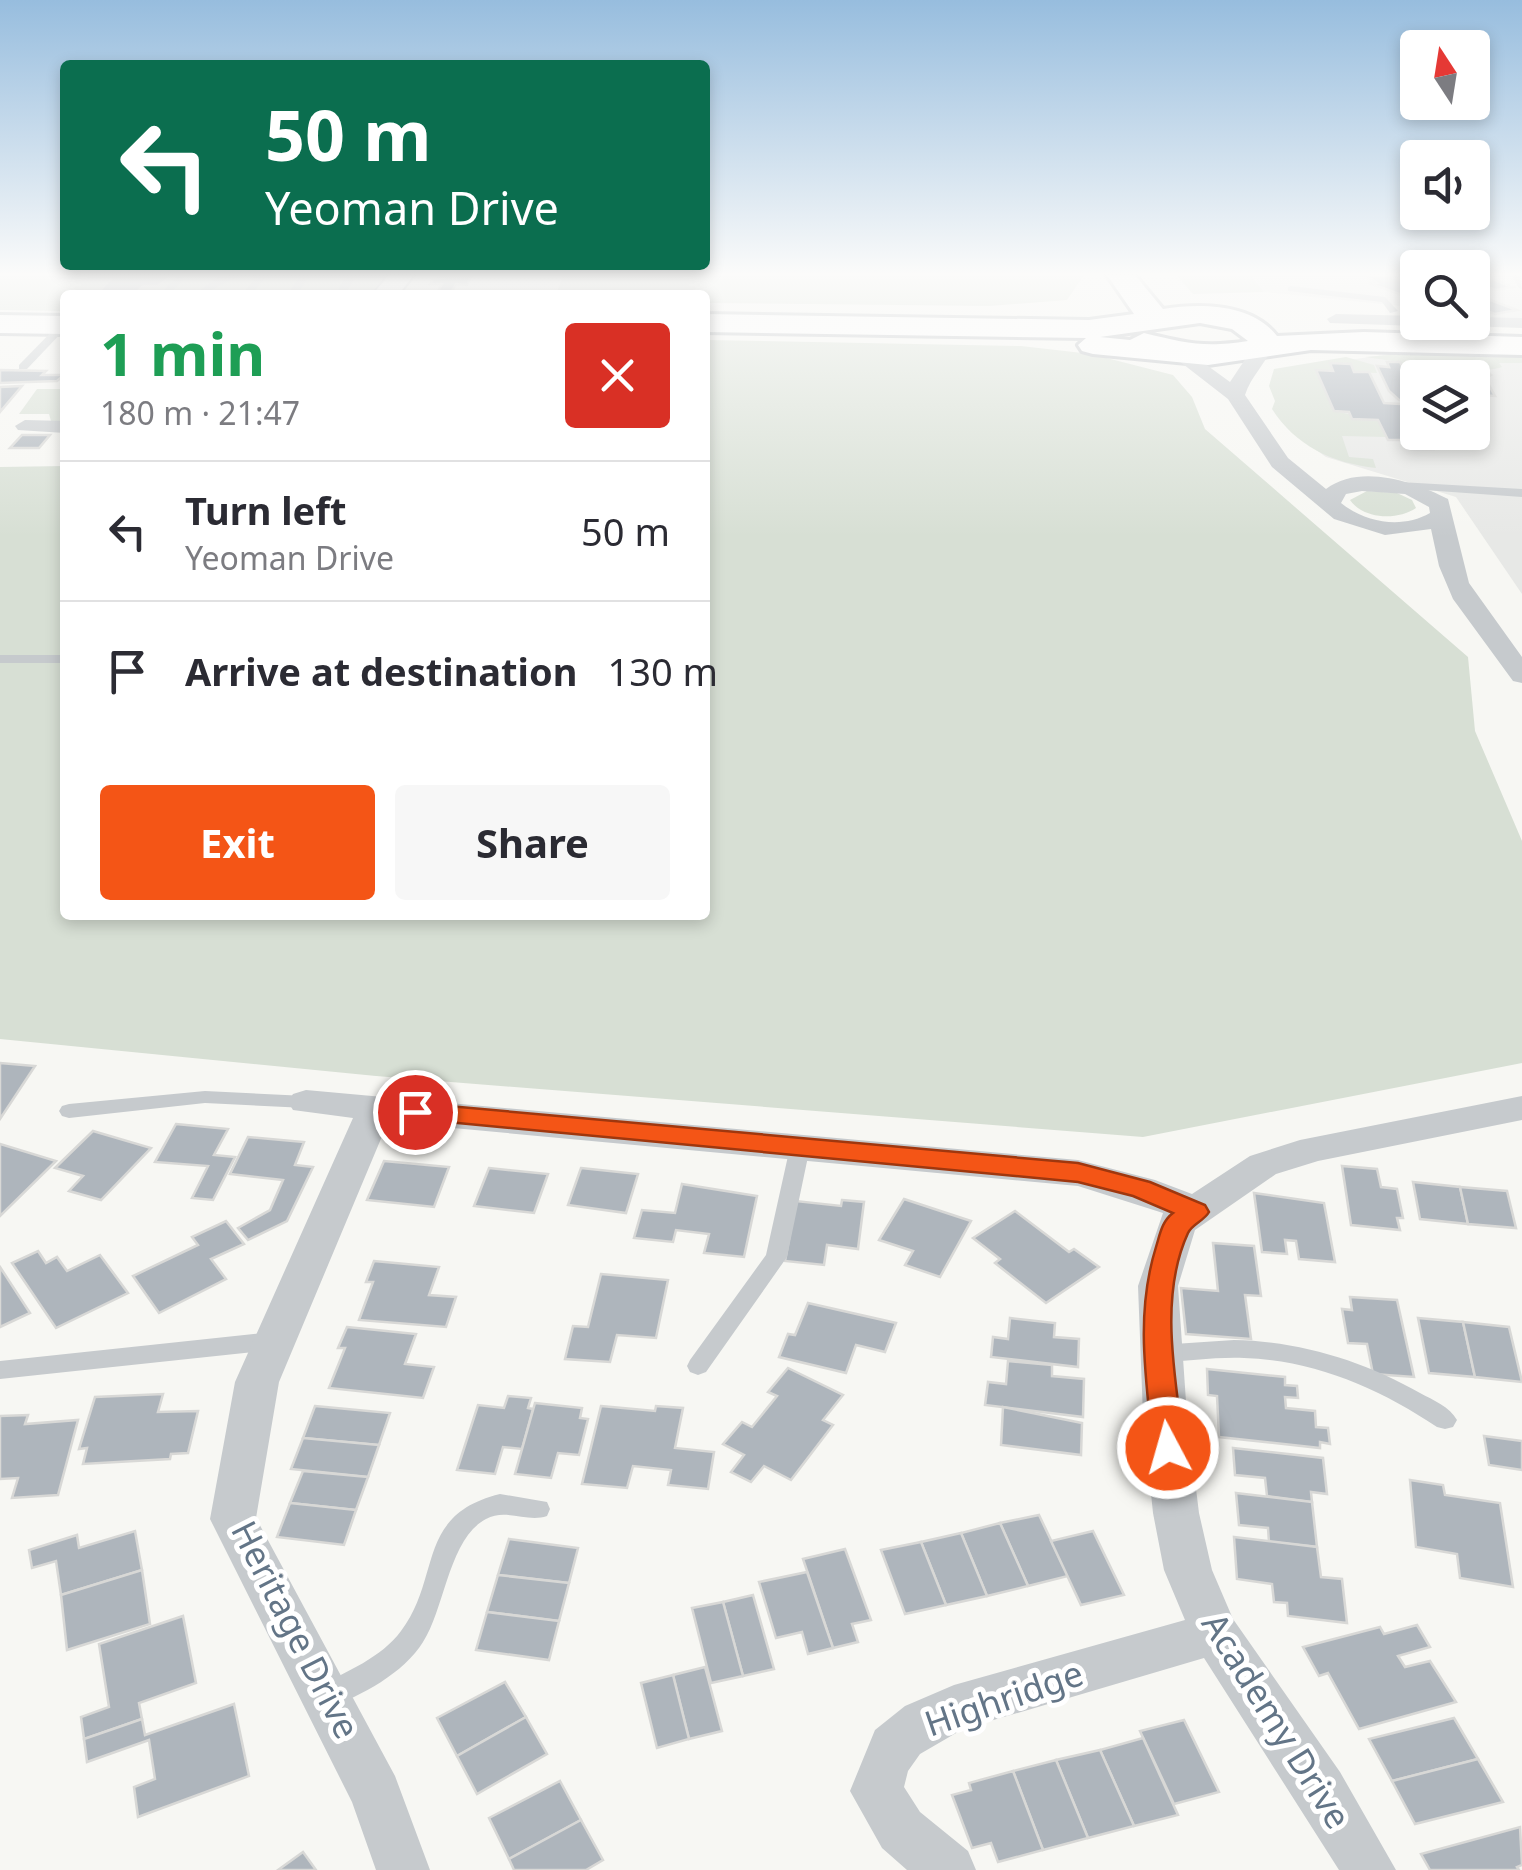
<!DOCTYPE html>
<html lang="en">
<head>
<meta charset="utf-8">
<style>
  :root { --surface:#fff; --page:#f7f7f7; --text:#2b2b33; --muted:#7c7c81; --line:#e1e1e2; --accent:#f45516 }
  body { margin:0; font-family:"Noto Sans",sans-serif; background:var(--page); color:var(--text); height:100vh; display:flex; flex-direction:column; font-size:38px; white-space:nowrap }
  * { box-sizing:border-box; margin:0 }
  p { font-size:32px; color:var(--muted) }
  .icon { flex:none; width:55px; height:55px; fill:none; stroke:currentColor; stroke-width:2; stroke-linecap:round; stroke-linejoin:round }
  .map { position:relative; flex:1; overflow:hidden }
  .panel { position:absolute; left:60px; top:290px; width:650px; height:630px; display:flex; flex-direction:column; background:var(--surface); border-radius:10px; box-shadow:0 5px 15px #0003 }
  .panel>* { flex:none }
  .guide { position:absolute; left:60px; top:60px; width:650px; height:210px; border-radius:10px; box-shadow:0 5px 15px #0003; background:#0b6e4f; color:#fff; overflow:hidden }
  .needle { width:65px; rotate:348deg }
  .buttons { position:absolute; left:1400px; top:30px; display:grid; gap:20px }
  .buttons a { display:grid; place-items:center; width:90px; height:90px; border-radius:10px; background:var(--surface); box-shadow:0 5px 15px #0003; font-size:50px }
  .pin { position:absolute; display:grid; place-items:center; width:85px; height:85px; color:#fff; margin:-42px; border:5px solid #fff; border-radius:50%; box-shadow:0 2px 10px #0007 }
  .me { position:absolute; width:110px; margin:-55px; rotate:354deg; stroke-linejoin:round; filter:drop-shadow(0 0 8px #0008) }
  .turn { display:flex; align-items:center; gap:35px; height:210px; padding:0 40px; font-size:45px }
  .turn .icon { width:130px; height:130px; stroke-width:2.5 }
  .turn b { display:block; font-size:70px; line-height:85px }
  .round { display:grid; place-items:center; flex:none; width:105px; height:105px; border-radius:10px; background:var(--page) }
  .overview { display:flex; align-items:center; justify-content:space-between; height:170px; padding:0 40px }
  h1 { font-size:60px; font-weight:700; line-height:75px; color:#1e9e55 }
  .cta { display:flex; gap:20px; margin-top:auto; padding:20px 40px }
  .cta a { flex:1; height:115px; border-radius:10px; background:var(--accent); color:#fff; font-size:40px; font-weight:700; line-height:115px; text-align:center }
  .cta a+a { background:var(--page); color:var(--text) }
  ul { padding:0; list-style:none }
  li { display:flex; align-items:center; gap:30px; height:140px; padding:0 40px; border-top:2px solid var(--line) }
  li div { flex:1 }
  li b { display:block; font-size:38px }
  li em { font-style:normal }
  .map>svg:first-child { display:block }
  .built { fill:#e7e8e6; fill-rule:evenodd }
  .green { fill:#d7dfd4 }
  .building { fill:#aeb5bc; stroke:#d8d8d6; stroke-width:2.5 }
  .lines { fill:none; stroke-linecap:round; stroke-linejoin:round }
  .secondary-casing { stroke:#b8bdc2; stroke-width:4 }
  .primary-casing { stroke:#b9bdc1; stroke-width:6 }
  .lane { fill:#c6cacd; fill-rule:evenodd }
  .street { fill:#c6cacd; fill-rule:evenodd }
  .secondary { fill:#fff; fill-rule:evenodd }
  .primary { fill:#fff; fill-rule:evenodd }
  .route { fill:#f45516; stroke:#9f370e; stroke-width:2.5 }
  .labels { text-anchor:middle; stroke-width:10; stroke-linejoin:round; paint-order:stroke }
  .near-street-label { font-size:35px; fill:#637587; stroke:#fff }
</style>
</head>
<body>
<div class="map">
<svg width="1522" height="1870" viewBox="0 0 1522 1870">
  <rect width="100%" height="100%" fill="#f7f7f3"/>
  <g class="built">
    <path d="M1250,275h167v41l-12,-2 -4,-8 -137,-14z"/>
    <path d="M1473,275h49v44l-49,-1z"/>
    <path d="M1397,353h125v241l-66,-97 -130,-40 -28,-20 -24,-66zM1418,378h54v54h-54z"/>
  </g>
  <g class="green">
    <path d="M0,275h386l-17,20h-304v16l-65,-1z"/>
    <path d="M563,275h521l-17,25 -78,6 -284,-3v-8h-149z"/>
    <path d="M1176,275h74l14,17 -71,2z"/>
    <path d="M705,340l316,6 70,8 82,21 19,22 13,32 263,228 7,74 47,110v222l-379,74 -767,-61 -376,-37v-572l65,-1v449h640z"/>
    <path d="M1438,351l84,2v10h-23l3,4c-25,8 -76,0 -100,-1l-2,-4 -35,-5z"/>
    <path d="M1346,357l28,8 3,8 -23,-1 -4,-8 -19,-1 2,8h-16l17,40 44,9 8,17 -44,-1 7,21 24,2 3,9c-44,-5 -80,-22 -104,-59l3,-8 -6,-15 5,-17z"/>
    <path d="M37,389h28v33l-14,-1 -2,-7h-30z"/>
    <path d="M1367,491l30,2 15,7 4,8c-19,13 -53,11 -66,-8z"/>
  </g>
  <g class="building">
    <path d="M58,275h114l-14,11h-15l-5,5h-39l11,-11h-57z"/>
    <path d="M1388,275l30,12v14l-49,-18h8l-11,-7z"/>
    <path d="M1472,275h25l-9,2 24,10 -16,3 -12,-4 -12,2z"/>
    <path d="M447,277h24l-4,8 -11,-1 -4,7h-14l4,-7h-12l3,-5z"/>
    <path d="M1472,293l45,17 -22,4 -23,-8z"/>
    <path d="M1387,362h13l2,4 72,2 13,4 4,3 -6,3 10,18 -20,-1 3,7h-6v-24h-54v22h-19l-10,-9 -12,-25 12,1z"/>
    <path d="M1330,363l21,1 3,8h15l15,31 17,1 3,6 14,1v21h25l5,10h-19l4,7h-22l-4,-9h-19l-10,-20 -26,-1 -3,-7 -15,-1 -18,-41 17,1z"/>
    <path d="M0,370l46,1 -4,4h22l-7,6 -57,2z"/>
    <path d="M22,386l-22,26v-25z"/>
    <path d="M22,435h28l-11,13h-29z"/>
    <path d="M0,1063l35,3 -35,53z"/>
    <path d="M176,1124l52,5 -14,26 21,2 -22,43 -21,-2 16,-32 -53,-4z"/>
    <path d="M93,1131l58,17 -50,52 -32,-9 14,-15 -28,-8z"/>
    <path d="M248,1137l56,5 -9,23 18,2 -26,54 -39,19 -10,-12 32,-18 13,-30 -53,-6z"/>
    <path d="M0,1144l56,17 -56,55z"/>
    <path d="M384,1161l65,6 -15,40 -67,-7z"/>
    <path d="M1342,1166l35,3 4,18 16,2 6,29h-6l3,12 -49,-5z"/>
    <path d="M489,1168l59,6 -14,39 -60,-7z"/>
    <path d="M581,1168l57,6 -12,39 -58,-8z"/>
    <path d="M1413,1182l47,5 8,37 -48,-5z"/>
    <path d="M682,1184l75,12 -13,61 -40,-4 5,-19 -33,-4 -3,12 -39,-4 8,-28 33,3z"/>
    <path d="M1460,1187l47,4 9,37 -48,-4z"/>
    <path d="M1254,1193l70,10 11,59 -36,-3 -3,-18 -11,-1 2,14 -25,-2z"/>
    <path d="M904,1199l67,22 -31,56 -35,-12 8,-14 -34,-11z"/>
    <path d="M842,1200l22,2 -6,47 -31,-4 -3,20 -39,-4 11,-60 45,5z"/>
    <path d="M1015,1211l54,41 5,-3 25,18 -53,36 -51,-40 5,-4 -27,-21z"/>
    <path d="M226,1221l18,23 -33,15 15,20 -67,34 -26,-37 65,-31 -6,-8z"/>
    <path d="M1213,1243l41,3 7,50 -16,-1 6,44 -65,-5 -5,-46 37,3z"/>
    <path d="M38,1251l8,12 11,-6 10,14 33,-16 28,38 -72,35 -44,-65z"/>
    <path d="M374,1261l65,6 -10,28 27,2 -10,30 -87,-7 14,-38h-7z"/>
    <path d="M0,1267l30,46 -30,14z"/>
    <path d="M601,1274l67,6 -12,58 -39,-3 -7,27 -45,-3 8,-33 15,1z"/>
    <path d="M1350,1297l47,3 17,77 -41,-3 -6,-30 -19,-1 -6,-34 10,1z"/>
    <path d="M808,1303l88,20 -11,29 -29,-7 -10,28 -67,-16 9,-23 7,1z"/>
    <path d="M1010,1318l45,5 -1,14 25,2 -1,28 -87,-10 2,-20 15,2z"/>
    <path d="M1418,1318l45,4 12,55 -46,-4z"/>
    <path d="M1463,1322l46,5 13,55 -47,-5z"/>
    <path d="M347,1327l69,7 -11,30 29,3 -11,31 -94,-10 16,-40h-7z"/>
    <path d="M1008,1361l44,4v11l32,3 -1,38 -98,-12 3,-23 18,2z"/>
    <path d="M788,1368l55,27 -20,25 10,5 -42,55 -27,-14 -13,16 -20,-10 13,-17 -21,-11 19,-22 10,5 25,-31 -9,-4z"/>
    <path d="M1207,1369l78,8v8l12,1 1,12 -13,-1 1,11 29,3 1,16 12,1 2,16 -10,-2v6l-101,-11 -2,-41 -9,-1z"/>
    <path d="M163,1394l-5,18 40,-1 -10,42 -17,1 -1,5 -87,5 4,-16 -8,1 16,-52z"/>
    <path d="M508,1396l23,2 -3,10 5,1 -11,40 -19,-2 -8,27 -38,-4 21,-65 26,3z"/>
    <path d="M535,1403l47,5 -2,10 8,1 -9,36 -21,-2 -7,25 -36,-4z"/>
    <path d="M315,1406l75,7 -11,32 -76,-7z"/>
    <path d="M601,1406l54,5 1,-5 27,2 -8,40 39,4 -6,37 -40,-4 3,-15 -38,-4 -6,22 -45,-4z"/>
    <path d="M1003,1407l79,16 -1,32 -80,-10z"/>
    <path d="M28,1415l-3,9 53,-4 -20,75 -46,3 6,-20 -18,1v-63z"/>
    <path d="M1484,1436l38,5v29l-33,-5z"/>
    <path d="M303,1438l76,7 -11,32 -77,-8z"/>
    <path d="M1233,1448l90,10 4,36 -16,-2 1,10 -45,-6 -2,-18 -30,-3z"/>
    <path d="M303,1471l65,6 -12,33 -66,-7z"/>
    <path d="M1410,1480l33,5 2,10 55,8 13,84 -53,-9 -3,-24 -41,-7z"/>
    <path d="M1236,1493l76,9 5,45 -48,-5 -1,-14 -29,-3z"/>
    <path d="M290,1503l66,7 -12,35 -67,-8z"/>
    <path d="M1039,1515l29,61 -40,10 -28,-63z"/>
    <path d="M1000,1523l28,63 -41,10 -26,-63z"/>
    <path d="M135,1531l7,39 -81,25 -5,-34 -24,7 -3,-18 48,-15 2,13z"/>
    <path d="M1093,1531l31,64 -43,10 -30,-64z"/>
    <path d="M961,1533l26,63 -41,9 -25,-63z"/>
    <path d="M1234,1537l83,10 4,30 21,2 5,44 -59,-7 -1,-13 -13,-1 -2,-18 -35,-5z"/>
    <path d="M509,1539l69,9 -9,35 -71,-8z"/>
    <path d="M921,1542l25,63 -41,9 -24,-64z"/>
    <path d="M845,1549l26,71 -19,4 6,18 -25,6 -30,-89z"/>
    <path d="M142,1570l8,54 -83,26 -6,-55z"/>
    <path d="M807,1572l26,76 -25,6 -6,-22 -26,6 -17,-56z"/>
    <path d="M498,1575l71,8 -10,38 -72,-9z"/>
    <path d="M753,1595l21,74 -31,7 -20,-74z"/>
    <path d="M723,1602l20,74 -32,7 -19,-75z"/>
    <path d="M487,1612l72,9 -10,39 -73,-10z"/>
    <path d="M183,1616l13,67 -57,20 3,16 -58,20 -3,-22 28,-10 -10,-63z"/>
    <path d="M1417,1625l13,22 -32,9 7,11 25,-6 26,41 -97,27 -31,-56 -9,3 -16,-29 77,-20 4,7z"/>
    <path d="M705,1667l17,64 -33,8 -16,-64z"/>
    <path d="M673,1675l16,64 -32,9 -16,-65z"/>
    <path d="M505,1682l21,35 -69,39 -20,-38z"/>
    <path d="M234,1704l15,72 -111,41 -4,-30 21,-8 -6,-39 -62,22 -3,-23 58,-20 3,16z"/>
    <path d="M526,1717l21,37 -70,40 -20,-38z"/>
    <path d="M1454,1718l24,41 -86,22 -23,-42z"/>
    <path d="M1184,1720l35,72 -45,12 -34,-73z"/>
    <path d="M1143,1738l35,77 -44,11 -34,-76z"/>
    <path d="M1100,1750l34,76 -46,12 -32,-78z"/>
    <path d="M1478,1759l25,43 -88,22 -23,-43z"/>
    <path d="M1056,1760l32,78 -45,12 -30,-79z"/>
    <path d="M1013,1771l30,79 -45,12 -7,-19 -19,5 -20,-53 19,-5 -2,-7z"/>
    <path d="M560,1781l21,39 -72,39 -20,-41z"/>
    <path d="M581,1820l22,40 -17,10h-72l-5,-11z"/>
    <path d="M1520,1827l2,38 -5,2 2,3h-89l-9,-16z"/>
    <path d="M303,1852l13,18h-38z"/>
  </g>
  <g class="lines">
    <defs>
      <path id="secondary" d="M389,275h25l-16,20h-26z"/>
      <g id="primary">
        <path d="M1107,275h28l28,34c37,-6 89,-6 114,27l87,-4 158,5v18l-211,-5 -103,15 -115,-11 -11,-3 -4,-6 8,-7 -381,-6v-18l384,6 45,-6zM1200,323l32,6 16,12c-43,7 -63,2 -104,-8l-14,7 -30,-3z"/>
        <path d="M0,315l65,1v18l-65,-1z"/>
      </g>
    </defs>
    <use href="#secondary" class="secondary-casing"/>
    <use href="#primary" class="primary-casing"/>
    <g class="lane">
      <path d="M229,275h177l1,1 -5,3 -47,-1 -10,17h-10l10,-17h-37l-11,17h-10l11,-17h-33l-14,17h-10l15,-17c-27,-7 -40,17 -62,17l24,-18z"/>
      <path d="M1511,275h8l3,14 -3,-1z"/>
      <path d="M177,276l8,2 -16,17h-10z"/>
      <path d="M1291,286l94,11 13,14 -8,2 -8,-11 -94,-11v-4z"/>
      <path d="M60,323h5v6l-38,40h-8v-4z"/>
      <path d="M1400,482l122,7v8l-126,-9v-4z"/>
      <rect x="0" y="655" width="65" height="8"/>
      <path d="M205,1091l101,5 7,1 3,5 -3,5 -7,1 -101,-5 -136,15 -7,-2 -3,-5 3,-5 7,-2z"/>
      <path d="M800,1140l7,2 3,5 -23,110 -81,115 -8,3 -8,-3 -3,-6 3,-6 76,-105 24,-108 3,-5z"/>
      <path d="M273,1332l8,3 3,6 -3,6 -8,3 -273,29v-18z"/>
      <path d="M1234,1340c65,1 130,21 186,53 13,7 30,14 37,27l-4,7 -8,2 -8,-2c-58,-39 -123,-67 -193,-69 -29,-1 -57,3 -85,5l-8,-3 -3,-6 3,-6 8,-3z"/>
      <path d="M500,1494l47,8 3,7 -3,7c-20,7 -41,-8 -61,3 -37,19 -41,89 -63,123 -19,31 -62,54 -95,66l-10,-3 -4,-9 4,-9c29,-16 63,-29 83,-56 41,-54 14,-116 99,-137z"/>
    </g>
    <g class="street">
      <path d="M1336,314l82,2v6h8l-8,4 -88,-3 -3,-4z"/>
      <path d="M1472,317l50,1v10l-56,-2 -3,-4h9z"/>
      <path d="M1263,341l9,6c-7,18 -21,29 -27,48l43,63 38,31c34,-26 89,-7 122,10l21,84 53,74v26l-9,-2 -60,-82 -14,-33 -8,-37 -46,6 -51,-16 -62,-52 -44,-68 -58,-45 9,-6 7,2 44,32 26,-39zM1362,491l43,3 24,13 1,6c-28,16 -64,10 -89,-10l5,-9z"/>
      <path d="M25,420l40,1v12l-47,-3 -3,-4z"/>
      <path d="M306,1090l772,70 77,20 37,14 58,-38 50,-16 222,-44v24l-204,41 -42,13 -81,56 -17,56 9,130 12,97 13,57 21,49 107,153 56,98h-57l-135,-212 -241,71 -43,25 -12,17 -4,16 16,25 48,39 8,19h-69l-25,-22 -32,-57 25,-61 30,-24 49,-21 231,-65 -21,-50 -11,-57 -10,-97 -5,-130 25,-73 -85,-27 -690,-64 -109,260 -23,136 139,258 35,94h-54l-24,-68 -142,-283 25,-137 118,-264 -60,-8 -5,-8 5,-8z"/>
    </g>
    <use href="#secondary" class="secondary"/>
    <use href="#primary" class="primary"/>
  </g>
  <linearGradient id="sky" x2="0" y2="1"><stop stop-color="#97bdde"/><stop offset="0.51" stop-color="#fbfbfa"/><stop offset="1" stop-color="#fbfbfa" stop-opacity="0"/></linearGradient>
  <rect width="1522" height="537" fill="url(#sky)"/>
  <path class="route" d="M415,1103l663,60 72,19 55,23 4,7c-5,9 -17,12 -21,21 -30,65 -12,147 -4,215l-5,9 -11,4 -11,-4 -4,-9c-7,-69 -18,-134 3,-201 4,-13 6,-26 17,-34l-40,-17 -55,-14 -672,-64 -4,-6 4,-6z"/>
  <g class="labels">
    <g class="near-street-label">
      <text transform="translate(295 1630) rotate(63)" y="12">Heritage Drive</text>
      <text transform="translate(1004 1699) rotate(-19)" y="12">Highridge</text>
      <text transform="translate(1276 1721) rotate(58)" y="12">Academy Drive</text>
    </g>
  </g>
</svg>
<div class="buttons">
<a><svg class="needle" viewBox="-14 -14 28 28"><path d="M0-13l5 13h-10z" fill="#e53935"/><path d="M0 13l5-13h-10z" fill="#7c7c81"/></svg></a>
<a><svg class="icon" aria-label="sound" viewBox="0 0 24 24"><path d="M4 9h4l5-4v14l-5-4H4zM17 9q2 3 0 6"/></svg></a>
<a><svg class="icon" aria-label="search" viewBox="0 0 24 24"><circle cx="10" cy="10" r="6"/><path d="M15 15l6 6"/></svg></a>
<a><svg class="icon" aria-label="layers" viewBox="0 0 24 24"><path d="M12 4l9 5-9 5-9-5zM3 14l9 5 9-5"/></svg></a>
</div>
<div class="pin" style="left:415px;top:1112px;background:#d93025"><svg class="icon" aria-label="arrive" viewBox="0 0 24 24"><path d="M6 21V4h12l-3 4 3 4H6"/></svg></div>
<svg class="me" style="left:1168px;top:1448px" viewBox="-20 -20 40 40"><circle r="17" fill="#f45516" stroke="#fff" stroke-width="3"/><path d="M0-11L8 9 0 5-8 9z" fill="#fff"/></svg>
<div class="guide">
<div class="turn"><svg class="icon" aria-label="left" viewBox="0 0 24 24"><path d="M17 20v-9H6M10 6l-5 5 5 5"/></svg><div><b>50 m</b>Yeoman Drive</div></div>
</div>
<section class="panel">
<div class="overview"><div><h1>1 min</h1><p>180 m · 21:47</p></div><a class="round" style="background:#d93025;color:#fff"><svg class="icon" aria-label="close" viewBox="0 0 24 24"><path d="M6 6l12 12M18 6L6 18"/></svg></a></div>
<ul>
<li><svg class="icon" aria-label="left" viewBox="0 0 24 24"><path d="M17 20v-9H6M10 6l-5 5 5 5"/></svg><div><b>Turn left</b><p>Yeoman Drive</p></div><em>50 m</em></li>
<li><svg class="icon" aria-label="arrive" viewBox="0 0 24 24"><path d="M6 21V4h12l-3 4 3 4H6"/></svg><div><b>Arrive at destination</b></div><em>130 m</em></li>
</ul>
<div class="cta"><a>Exit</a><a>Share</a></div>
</section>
</div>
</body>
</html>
